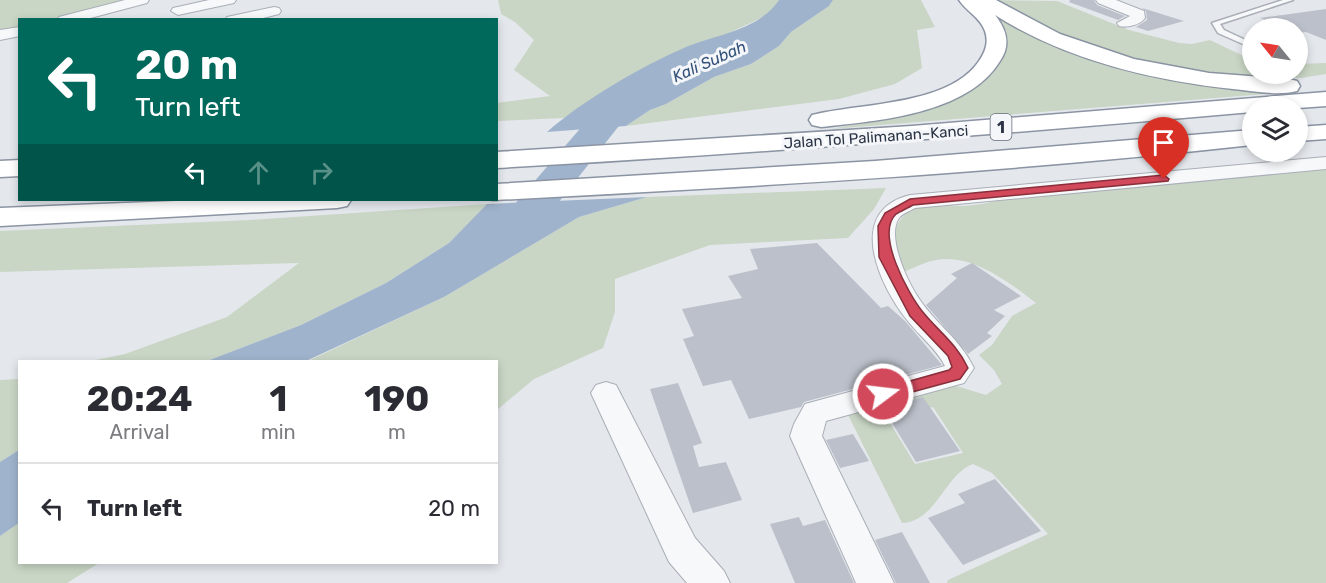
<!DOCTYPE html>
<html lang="en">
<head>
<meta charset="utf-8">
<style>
  :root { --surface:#fff; --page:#f2f2f3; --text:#2b2b33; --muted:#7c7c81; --line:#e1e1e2 }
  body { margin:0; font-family:Rubik,sans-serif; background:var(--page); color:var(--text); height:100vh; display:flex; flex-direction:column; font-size:22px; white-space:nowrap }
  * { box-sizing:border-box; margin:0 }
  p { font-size:20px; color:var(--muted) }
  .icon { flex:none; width:33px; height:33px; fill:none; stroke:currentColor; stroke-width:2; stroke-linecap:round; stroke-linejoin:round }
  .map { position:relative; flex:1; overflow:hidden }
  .sheet { position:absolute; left:18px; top:360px; width:480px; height:204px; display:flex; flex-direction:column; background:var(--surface); border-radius:0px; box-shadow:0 3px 9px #0003 }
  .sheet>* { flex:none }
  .top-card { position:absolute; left:18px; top:18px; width:480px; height:183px; border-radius:0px; box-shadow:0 3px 9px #0003; background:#00695c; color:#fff; overflow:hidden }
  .needle { width:39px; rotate:300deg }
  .buttons { position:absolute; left:1242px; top:18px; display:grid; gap:12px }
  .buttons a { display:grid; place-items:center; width:66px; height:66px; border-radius:50%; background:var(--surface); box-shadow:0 3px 9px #0003; font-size:30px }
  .pin { position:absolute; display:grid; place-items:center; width:51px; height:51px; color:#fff; margin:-62px -26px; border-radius:50% 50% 50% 0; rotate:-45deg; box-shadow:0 0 6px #0007 }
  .pin .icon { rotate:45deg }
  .me { position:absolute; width:66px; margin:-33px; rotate:75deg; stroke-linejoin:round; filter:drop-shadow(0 0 4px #0008) }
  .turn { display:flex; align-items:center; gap:21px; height:126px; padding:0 18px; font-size:27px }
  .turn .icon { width:78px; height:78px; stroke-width:2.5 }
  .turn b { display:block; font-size:42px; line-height:51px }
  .lanes { display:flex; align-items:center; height:57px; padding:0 18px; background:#0003; justify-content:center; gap:30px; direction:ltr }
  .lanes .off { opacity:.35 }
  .eta { display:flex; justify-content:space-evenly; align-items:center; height:102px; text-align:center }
  .eta b { font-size:36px; font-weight:700; line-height:42px }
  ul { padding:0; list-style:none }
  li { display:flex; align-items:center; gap:18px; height:90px; padding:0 18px; border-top:2px solid var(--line) }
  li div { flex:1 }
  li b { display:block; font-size:22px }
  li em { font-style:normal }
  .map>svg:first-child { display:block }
  .green { fill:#c9d6c5; fill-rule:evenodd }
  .water { fill:#9fb4cc }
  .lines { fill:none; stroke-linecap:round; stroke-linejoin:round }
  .river { fill:#9fb4cc; fill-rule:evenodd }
  .building { fill:#bbc0ca }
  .lane-casing { stroke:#a9aeb7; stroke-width:3 }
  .street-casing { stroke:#a9aeb7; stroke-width:2 }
  .highway-casing { stroke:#8b94a3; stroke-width:3 }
  .lane { fill:#f7f8fa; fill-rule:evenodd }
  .street { fill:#f7f8fa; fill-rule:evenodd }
  .highway { fill:#fff; fill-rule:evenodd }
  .route { fill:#d1495b; stroke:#882f3b; stroke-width:1.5 }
  .labels { text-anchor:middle; stroke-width:6; stroke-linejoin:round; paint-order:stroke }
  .far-street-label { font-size:15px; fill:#2b3445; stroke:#f4f6f9 }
  .far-water-label { font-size:16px; font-style:italic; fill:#34527a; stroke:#f4f6f9 }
  .shield { fill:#f4f6f9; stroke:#676e7b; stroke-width:1.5 }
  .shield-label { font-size:16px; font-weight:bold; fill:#2b3445 }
</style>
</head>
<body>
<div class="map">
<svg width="1326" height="583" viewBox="0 0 1326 583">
  <rect width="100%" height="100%" fill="#e4e7ec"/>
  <g class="green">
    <path d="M0,0h135l-80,19 -35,1 -1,8 -19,5z"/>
    <path d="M498,0h281l-9,14 -158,73 -48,31 -67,3v-18l53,-7 -36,-26 20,-30 -19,-18 -14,-8z"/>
    <path d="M833,0h88l14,27 -18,3 5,38 -27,16 -56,15 -213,27 24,-16 16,-6 48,-27 37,-13 28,-18 12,-14 38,-26z"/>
    <path d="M991,0l66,1 72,29 50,13 13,1 18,-4 42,20v14h46v-10l28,-1v11l-25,4h-36l-48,-3 -61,-11 -96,-27z"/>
    <path d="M985,9l44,24 206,53 67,5 -471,38 41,-8 114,-43 15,-21z"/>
    <path d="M1326,168v415h-379l1,-3 100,-46 -56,-61 -19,-9c-28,10 -37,58 -71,59l-54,-108 105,-30 33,10 16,-11 -8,-14 -15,-15 13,-10 20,-29 24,-13c-26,-20 -64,-50 -100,-43 -12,2 -24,9 -35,13 -10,-29 -13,-60 24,-67 12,-2 25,0 38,0 16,-1 30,-4 46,-8zM933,407l30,46 -48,11 -28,-46z"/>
    <path d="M886,188l-12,21 -26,29 -138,7 -95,34v33l-12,36 -69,31 -37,31 -1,-48h-190l138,-65 135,-80 68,-20z"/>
    <path d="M487,204l-38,39 -63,40 -85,42 -94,36h-116l34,-7 102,-37 72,-54 -299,9v-41l250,-11z"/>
    <path d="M19,379v71l-19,12v-82z"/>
    <path d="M19,523l1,39 79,1 -32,20h-67v-47z"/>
  </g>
  <g class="water">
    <path d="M779,0h54l-4,6 -38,26 -12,14 -28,18 -37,13 -48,27 -16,6 -24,16 -79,6c38,-33 93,-65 139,-85 31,-13 73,-17 93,-47z"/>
    <path d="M647,197l-68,20 -135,80 -138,64h-99l94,-36 85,-42 63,-40 38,-39z"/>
    <path d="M19,450v73l-19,13v-74z"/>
  </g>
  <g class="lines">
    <path class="river" d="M646,83l11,2 5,7 -5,7 -35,23 -98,124c-15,11 -24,14 -42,9l-6,-9 6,-9 12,-9 104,-120 37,-23z"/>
  </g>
  <g class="building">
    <path d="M1070,0h24l3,5 28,11 -7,4 -49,-18z"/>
    <path d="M1142,8l42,13 -36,10 -12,-4 11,-7 -1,-9z"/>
    <path d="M1326,9v31l-20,-8 -8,1v-5h-13l-25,-10z"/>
    <path d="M817,243l64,65 7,-2 17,15 37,44 -138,37 -3,5 -52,12 -18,-39 -28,6 -20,-47 11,-3 -12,-27 60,-11 -14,-22 30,-7 -8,-20z"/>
    <path d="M972,263l49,33 -27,14 11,6 -18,17 5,3 -24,18 -42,-49 31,-27 -6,-4z"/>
    <path d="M678,383l24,60 -9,3 6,21 27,-5 16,38 -49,13 -43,-124z"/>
    <path d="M923,397l37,54 -44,11 -33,-54z"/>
    <path d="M853,434l16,27 -29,7 -14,-28z"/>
    <path d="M995,479l46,52 -78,34 -35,-47 37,-15 -7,-9z"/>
    <path d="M799,517l4,9 22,-6 29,63h-59l-25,-59z"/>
    <path d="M902,532l28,51h-34l-21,-43z"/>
  </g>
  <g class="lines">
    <defs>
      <path id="lane" d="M1283,0h10l-73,24 4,6 28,13v5l-34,-15 -6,-10z"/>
      <g id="street">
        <path d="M125,0h24l-2,3 -64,17h-26l2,-3z"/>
        <path d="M209,0h27l-2,3 -56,12 -7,-4 2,-3z"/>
        <path d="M1096,0h20l28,11 1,7c-5,7 -18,10 -26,8l-2,-3 13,-7 -32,-13z"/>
        <path d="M274,7l5,1 2,3 -2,3 -24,6h-30l2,-3z"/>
        <path d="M20,27v9l-20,4v-10z"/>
        <path d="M1326,157v12l-411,39c-5,3 -12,5 -16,10 -13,19 9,65 21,82 17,25 40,39 54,68l-10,15 -138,38 -4,15 72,147h-38l-66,-147 4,-12 11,-20 140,-38c-9,-18 -26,-30 -38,-46 -28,-35 -62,-109 3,-125z"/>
        <path d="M606,382l10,3 79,153 29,33 6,12h-43l-18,-21 -78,-169 5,-8z"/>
      </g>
      <g id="highway">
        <path d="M959,0h37l64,34 74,25 75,14 80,6 8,2 3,5 -3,5c-20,5 -44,0 -64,-2 -82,-9 -167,-29 -238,-74 12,15 16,30 5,46 -32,53 -122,60 -179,66l-9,-2 -3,-5 3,-5c47,-12 137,-9 167,-54 6,-9 10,-18 6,-30 -5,-14 -18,-19 -26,-31z"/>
        <path d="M1326,92v14l-28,2v-2h-46v6c-251,22 -503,42 -756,56v-16l416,-26z"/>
        <path d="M1326,125v14l-28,2v-14z"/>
        <path d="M1252,130v15c-251,28 -504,42 -756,55h-4h4v-16l379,-23z"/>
        <path d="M20,160v16l-20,1v-16z"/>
        <path d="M200,200h151l-4,6 -10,2 -337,18v-18z"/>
      </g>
    </defs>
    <use href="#lane" class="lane-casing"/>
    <use href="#street" class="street-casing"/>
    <use href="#highway" class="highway-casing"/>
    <use href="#lane" class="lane"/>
    <use href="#street" class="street"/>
    <use href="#highway" class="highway"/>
  </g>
  <path class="route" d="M1164,175l5,4 -1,2 -255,24c-5,3 -12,6 -17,9 -21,20 12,79 26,97 16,20 35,33 46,57l-8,11 -77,21 -5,-2 -3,-4 3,-4 71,-20 3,-3 -4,-11 -38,-40 -31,-59 -1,-31 7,-13 25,-14z"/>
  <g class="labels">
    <g class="far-street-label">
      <text transform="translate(876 137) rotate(-4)" y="5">Jalan Tol Palimanan–Kanci</text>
    </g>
    <g class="far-water-label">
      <text transform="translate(709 61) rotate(-24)" y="6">Kali Subah</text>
    </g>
    <rect class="shield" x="990.5" y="114" width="21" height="26" rx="4.5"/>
    <g class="shield-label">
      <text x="1001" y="133">1</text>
    </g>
  </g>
</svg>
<div class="buttons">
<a><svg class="needle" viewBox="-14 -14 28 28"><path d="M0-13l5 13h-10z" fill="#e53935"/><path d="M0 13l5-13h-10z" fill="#7c7c81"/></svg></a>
<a><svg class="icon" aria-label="layers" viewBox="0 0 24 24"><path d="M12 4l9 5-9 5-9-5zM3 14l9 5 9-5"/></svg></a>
</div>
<div class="pin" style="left:1164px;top:179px;background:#d93025"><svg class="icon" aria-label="arrive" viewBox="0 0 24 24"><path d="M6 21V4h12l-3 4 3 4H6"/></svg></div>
<svg class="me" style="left:883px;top:394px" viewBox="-20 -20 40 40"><circle r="17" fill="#d1495b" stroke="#fff" stroke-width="3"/><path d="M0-11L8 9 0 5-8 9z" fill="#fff"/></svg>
<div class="top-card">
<div class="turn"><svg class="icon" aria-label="left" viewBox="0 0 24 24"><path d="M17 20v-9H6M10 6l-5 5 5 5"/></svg><div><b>20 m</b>Turn left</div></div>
<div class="lanes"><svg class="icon" aria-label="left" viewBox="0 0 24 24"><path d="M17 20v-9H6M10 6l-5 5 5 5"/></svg><svg class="icon off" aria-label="ahead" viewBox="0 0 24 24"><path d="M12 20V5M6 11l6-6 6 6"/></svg><svg class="icon off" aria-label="right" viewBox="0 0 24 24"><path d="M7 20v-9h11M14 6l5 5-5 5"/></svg></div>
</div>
<section class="sheet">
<div class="eta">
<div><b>20:24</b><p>Arrival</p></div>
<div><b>1</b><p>min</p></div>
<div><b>190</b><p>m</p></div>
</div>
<ul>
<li><svg class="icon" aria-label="left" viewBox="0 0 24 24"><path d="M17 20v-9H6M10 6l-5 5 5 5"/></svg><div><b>Turn left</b></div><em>20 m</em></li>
</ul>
</section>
</div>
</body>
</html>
